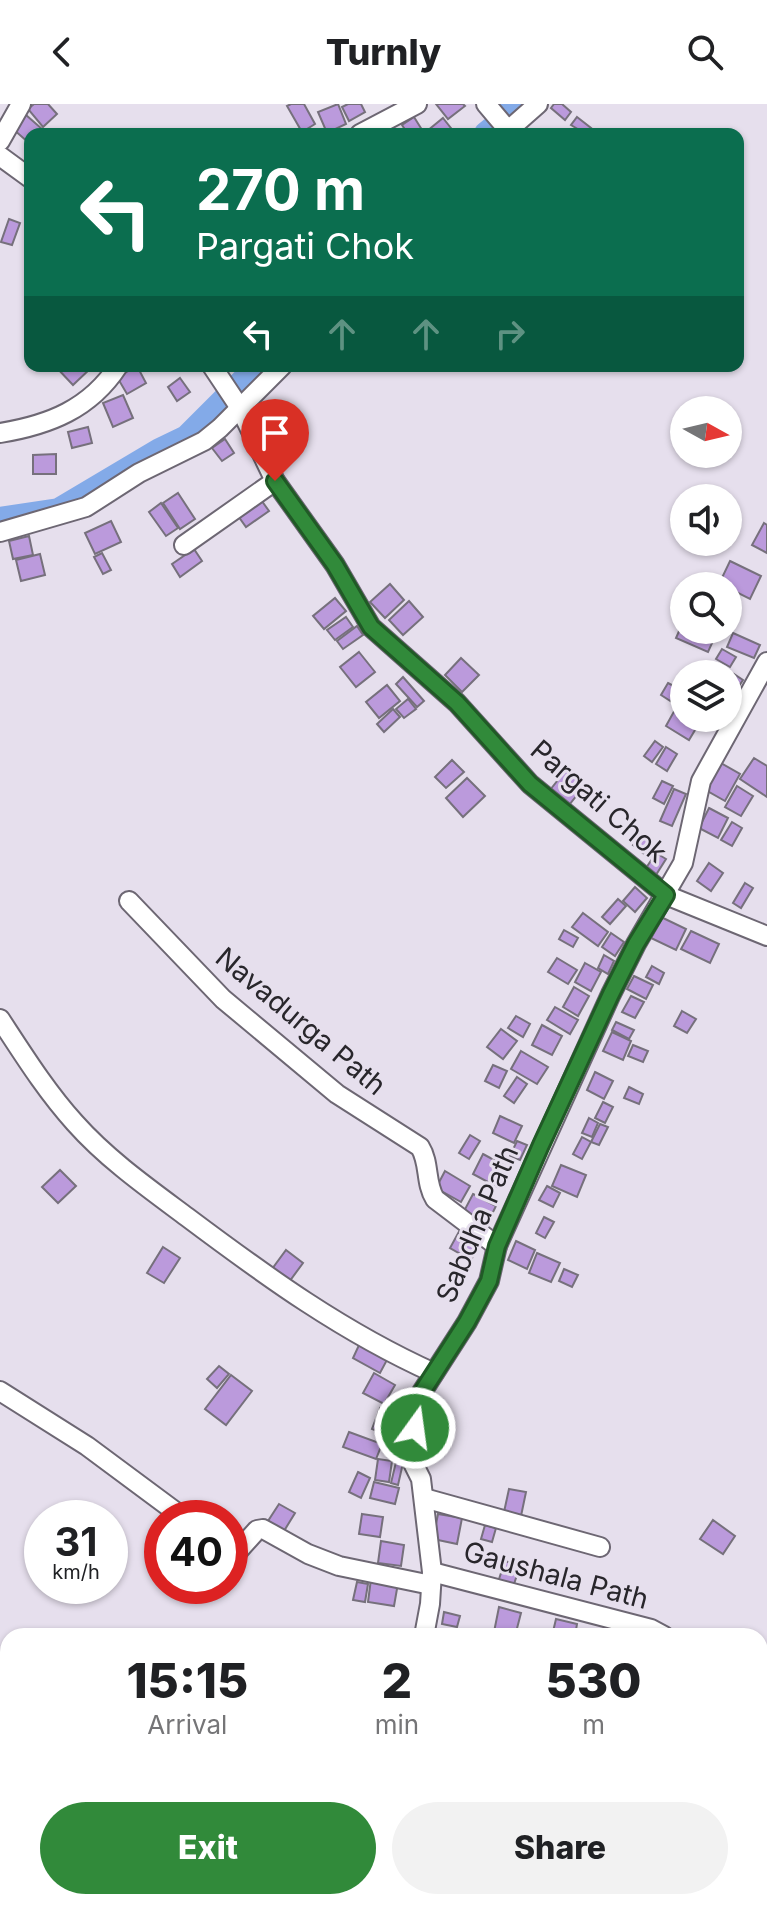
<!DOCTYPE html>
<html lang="en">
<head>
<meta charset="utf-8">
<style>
  :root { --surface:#fff; --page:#f2f2f2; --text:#202124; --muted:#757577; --accent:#318a3a }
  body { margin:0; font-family:Inter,sans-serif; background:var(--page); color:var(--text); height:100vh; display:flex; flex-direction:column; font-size:30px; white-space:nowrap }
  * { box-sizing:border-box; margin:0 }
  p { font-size:26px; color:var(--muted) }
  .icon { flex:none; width:44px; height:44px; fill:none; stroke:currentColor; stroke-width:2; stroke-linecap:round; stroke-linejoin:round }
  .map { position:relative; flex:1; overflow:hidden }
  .side { position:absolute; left:0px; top:1524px; width:768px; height:282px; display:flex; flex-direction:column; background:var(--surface); border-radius:24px 24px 0 0; box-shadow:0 2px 6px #0004 }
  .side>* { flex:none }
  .top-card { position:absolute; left:24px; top:24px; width:720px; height:244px; border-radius:16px; box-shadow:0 2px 6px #0004; background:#0b6e4f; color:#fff; overflow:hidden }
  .needle { width:52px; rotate:98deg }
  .controls { position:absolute; left:670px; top:292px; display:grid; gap:16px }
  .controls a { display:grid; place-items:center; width:72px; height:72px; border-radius:50%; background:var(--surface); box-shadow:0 2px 6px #0004; font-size:40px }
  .speed { position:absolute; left:24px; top:1396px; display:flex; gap:16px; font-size:40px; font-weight:700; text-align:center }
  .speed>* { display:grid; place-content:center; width:104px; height:104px; border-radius:50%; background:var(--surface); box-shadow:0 2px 6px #0004; line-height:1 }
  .speed small { font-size:20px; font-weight:400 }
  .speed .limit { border:12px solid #d22; background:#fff; color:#111 }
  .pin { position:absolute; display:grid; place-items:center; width:68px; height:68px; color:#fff; margin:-82px -34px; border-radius:50% 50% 50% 0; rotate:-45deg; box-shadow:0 0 8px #0007 }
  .pin .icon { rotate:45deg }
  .me { position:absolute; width:88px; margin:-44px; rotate:14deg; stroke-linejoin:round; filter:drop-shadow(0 0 6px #0008) }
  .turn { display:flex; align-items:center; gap:28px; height:168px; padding:0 40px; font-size:36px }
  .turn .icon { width:104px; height:104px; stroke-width:2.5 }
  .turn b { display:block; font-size:56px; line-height:68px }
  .lanes { display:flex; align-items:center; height:76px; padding:0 40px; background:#0003; justify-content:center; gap:40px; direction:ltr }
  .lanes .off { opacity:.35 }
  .eta { display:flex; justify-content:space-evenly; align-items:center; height:136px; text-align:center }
  .eta b { font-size:48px; font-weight:800; line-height:56px }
  .button { display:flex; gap:16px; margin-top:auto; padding:16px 40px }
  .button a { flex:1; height:92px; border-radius:48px; background:var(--accent); color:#fff; font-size:32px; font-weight:800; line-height:92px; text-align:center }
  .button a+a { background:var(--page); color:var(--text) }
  header { display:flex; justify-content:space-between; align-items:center; height:104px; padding:0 40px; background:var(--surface); font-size:36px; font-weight:800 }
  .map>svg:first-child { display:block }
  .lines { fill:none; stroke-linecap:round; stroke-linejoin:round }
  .river { stroke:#83aae8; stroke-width:26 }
  .building { fill:#bb9adc; stroke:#76707c; stroke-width:2 }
  .minor-casing { stroke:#6d6773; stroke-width:22 }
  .minor { stroke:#fff; stroke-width:18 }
  .route-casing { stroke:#205a26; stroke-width:20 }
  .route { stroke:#318a3a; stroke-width:14 }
  .labels { text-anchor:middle; stroke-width:6; stroke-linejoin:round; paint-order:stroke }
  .street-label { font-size:28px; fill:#28262b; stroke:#e6dfed }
</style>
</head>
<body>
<header><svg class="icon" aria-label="back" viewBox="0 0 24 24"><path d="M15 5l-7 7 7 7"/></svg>Turnly<svg class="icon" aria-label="search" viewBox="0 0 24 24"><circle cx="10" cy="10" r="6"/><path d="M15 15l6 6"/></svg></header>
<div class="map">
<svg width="767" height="1805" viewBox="0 0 767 1805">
  <rect width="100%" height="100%" fill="#e6dfed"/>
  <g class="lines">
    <g class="river">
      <path d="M508,10l15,-10"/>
      <path d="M487,30l5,-4"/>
      <path d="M0,416l59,-9 101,-60 27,-13 72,-72"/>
    </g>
  </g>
  <g class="building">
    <path d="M34,0h14l9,10 -14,13 -15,-18z"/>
    <path d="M291,0h13l11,20 -13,8 -15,-26z"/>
    <path d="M338,0l8,20 -19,9 -9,-21z"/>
    <path d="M348,0h13l4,8 -16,9 -7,-14z"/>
    <path d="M436,0h27l2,2 -17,13z"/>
    <path d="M554,0h8l9,8 -6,8 -14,-12z"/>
    <path d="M26,11l16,14 -5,5h-7l-1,9 -16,-14z"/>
    <path d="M414,13l10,16 -1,1h-15l-6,-9z"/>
    <path d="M577,13l14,11 -5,6 -15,-9z"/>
    <path d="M443,14l11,14 -24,2 -3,-3z"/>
    <path d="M9,115l11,4 -8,22 -11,-3z"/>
    <path d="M55,262h36l1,1 -19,18z"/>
    <path d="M137,262l9,17 -19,11 -10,-17z"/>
    <path d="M180,274l10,14 -13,9 -9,-14z"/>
    <path d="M123,291l10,23 -20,9 -10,-24z"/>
    <path d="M88,323l4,16 -20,5 -4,-16z"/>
    <path d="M225,335l9,14 -12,8 -10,-13z"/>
    <path d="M56,350v20h-23v-19z"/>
    <path d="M178,389l17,26 -15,10 -17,-26z"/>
    <path d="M259,393l10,14 -23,16 -10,-14z"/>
    <path d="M161,399l17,25 -12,8 -17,-24z"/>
    <path d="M111,417l10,21 -26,12 -10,-21z"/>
    <path d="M764,419l3,2v28l-15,-8z"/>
    <path d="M29,432l4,19 -20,4 -4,-18z"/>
    <path d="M194,445l8,12 -22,16 -8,-13z"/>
    <path d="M102,449l9,17 -8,4 -9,-17z"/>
    <path d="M40,450l5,21 -24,6 -5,-21z"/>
    <path d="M730,457l31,15 -11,23 -22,-11v-2l-9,-2z"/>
    <path d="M390,480l14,16 -19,18 -15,-16z"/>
    <path d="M335,494l11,13 -22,18 -11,-13z"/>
    <path d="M409,497l14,16 -20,18 -14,-15z"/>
    <path d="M346,513l7,10 -18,13 -8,-10z"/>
    <path d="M684,516v10h34l-10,22 -32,-14z"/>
    <path d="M357,522l6,9 -20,14 -6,-8z"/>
    <path d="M733,529l27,12 -6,13 -27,-11z"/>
    <path d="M722,545l14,8 -6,10 -14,-8z"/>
    <path d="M359,548l16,20 -19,15 -16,-20z"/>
    <path d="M461,554l18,17 -17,17 -17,-17z"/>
    <path d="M734,570l9,6 -13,19 -2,-16z"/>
    <path d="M403,573l21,24 -7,6 -21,-23z"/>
    <path d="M668,579l11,6 -7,13 -11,-7z"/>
    <path d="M387,581l13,16 -21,17 -13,-16z"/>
    <path d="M408,595l8,10 -12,9 -8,-9z"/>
    <path d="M677,602l7,4v8l17,2 -12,20 -23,-14z"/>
    <path d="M393,605l7,8 -16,15 -7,-8z"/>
    <path d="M655,637l8,6 -11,15 -8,-6z"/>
    <path d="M666,643l11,7 -10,17 -11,-7z"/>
    <path d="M754,654l13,8v31l-27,-18z"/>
    <path d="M452,656l12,12 -18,16 -11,-11z"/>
    <path d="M719,658l21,12 -15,27 -21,-12z"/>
    <path d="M566,666l19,15 -16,20 -19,-15z"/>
    <path d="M467,674l18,18 -22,21 -17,-19z"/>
    <path d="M662,677l11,5 -9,18 -11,-6z"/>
    <path d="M737,682l16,10 -12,20 -16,-9z"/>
    <path d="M674,685l12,5 -14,32 -12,-5z"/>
    <path d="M709,704l19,10 -10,20 -19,-10z"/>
    <path d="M732,718l10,6 -10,18 -11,-6z"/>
    <path d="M641,730l15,13 -8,10 -15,-12z"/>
    <path d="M656,749l10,6 -12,19 -10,-7z"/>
    <path d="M709,759l14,10 -12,18 -14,-10z"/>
    <path d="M745,779l8,5 -12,20 -8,-5z"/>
    <path d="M635,783l12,11 -12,14 -12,-11z"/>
    <path d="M618,795l8,7 -16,18 -8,-7z"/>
    <path d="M583,809l25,19 -10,14 -26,-19z"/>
    <path d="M661,813l25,12 -10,21 -25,-12z"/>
    <path d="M564,826l14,8 -5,9 -14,-8z"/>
    <path d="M691,827l28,13 -9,19 -29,-14z"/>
    <path d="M611,829l13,9 -9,14 -13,-9z"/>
    <path d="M604,851l10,6 -6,13 -10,-6z"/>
    <path d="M557,854l20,12 -9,14 -20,-12z"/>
    <path d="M585,859l16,9 -10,19 -16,-9z"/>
    <path d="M652,862l12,7 -5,11 -13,-7z"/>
    <path d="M634,872l19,9 -7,14 -19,-10z"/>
    <path d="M574,883l15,9 -11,20 -15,-9z"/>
    <path d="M631,892l13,6 -9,16 -13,-6z"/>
    <path d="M555,903l23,13 -8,14 -23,-14z"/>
    <path d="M682,907l14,8 -9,14 -13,-7z"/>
    <path d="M516,912l14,8 -7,13 -15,-9z"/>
    <path d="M616,918l18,8 -5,9 -17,-9z"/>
    <path d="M542,921l20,11 -10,19 -20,-10z"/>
    <path d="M501,925l16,12 -14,18 -16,-12z"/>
    <path d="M612,928l19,9 -8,19 -20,-9z"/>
    <path d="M633,941l15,6 -5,11 -15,-6z"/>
    <path d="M521,947l27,16 -11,17 -26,-15z"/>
    <path d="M493,961l14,6 -8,17 -14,-7z"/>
    <path d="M595,968l18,9 -9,18 -17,-9z"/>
    <path d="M517,973l10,7 -13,19 -10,-7z"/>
    <path d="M629,983l14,7 -4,10 -15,-6z"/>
    <path d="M603,998l10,5 -8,16 -10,-5z"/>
    <path d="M500,1012l22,10 -8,17 -21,-10z"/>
    <path d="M589,1014l9,5 -6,14 -10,-4z"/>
    <path d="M600,1020l8,3 -9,18 -8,-3z"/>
    <path d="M470,1031l10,6 -11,18 -10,-6z"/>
    <path d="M582,1033l9,5 -9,17 -9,-5z"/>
    <path d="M517,1037l10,4 -7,15 -10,-4z"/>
    <path d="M483,1050l24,13 -10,20 -24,-13z"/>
    <path d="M561,1061l25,10 -9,22 -25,-11z"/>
    <path d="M60,1066l16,16 -18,17 -16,-16z"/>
    <path d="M445,1067l25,15 -9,16 -25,-14z"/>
    <path d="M547,1082l13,7 -7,14 -14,-7z"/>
    <path d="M473,1090l23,12 -10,20 -23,-13z"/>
    <path d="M544,1113l10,5 -9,16 -9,-5z"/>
    <path d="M461,1124l21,13 -11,19 -21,-12z"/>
    <path d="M516,1137l19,9 -8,19 -19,-9z"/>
    <path d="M163,1143l17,11 -16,25 -17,-10z"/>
    <path d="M286,1146l17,13 -14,19 -17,-13z"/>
    <path d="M537,1149l23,10 -9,19 -22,-9z"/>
    <path d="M564,1165l14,6 -6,12 -13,-6z"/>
    <path d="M360,1239l28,15 -8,15 -27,-15z"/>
    <path d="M219,1262l10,8 -12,14 -10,-9z"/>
    <path d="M374,1269l21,12 -11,19 -21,-11z"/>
    <path d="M231,1271l21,16 -26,34 -21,-16z"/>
    <path d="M380,1304l23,9 -9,21 -22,-9z"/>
    <path d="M349,1328l33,12 -6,15 -33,-12z"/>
    <path d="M378,1355l14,2 -3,21 -14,-2z"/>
    <path d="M396,1358l7,1 -5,22 -7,-2z"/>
    <path d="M358,1368l12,6 -9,20 -12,-6z"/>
    <path d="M374,1378l25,6 -4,16 -25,-6z"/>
    <path d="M509,1385l17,3 -5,24 -17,-4z"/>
    <path d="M279,1400l16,9 -11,18 -16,-10z"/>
    <path d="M362,1410l21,3 -3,20 -21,-3z"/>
    <path d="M438,1410l24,4 -5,26 -24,-5z"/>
    <path d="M713,1416l22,16 -12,18 -23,-15z"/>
    <path d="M485,1421l11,3 -4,14 -11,-3z"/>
    <path d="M381,1437l23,4 -3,21 -23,-3z"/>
    <path d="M505,1457l15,5 -8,24 -15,-5z"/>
    <path d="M371,1475l27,4 -4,23 -26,-4z"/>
    <path d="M357,1478l11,2 -3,18 -12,-2z"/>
    <path d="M499,1503l22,6 -6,23 -21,-4z"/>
    <path d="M444,1508l16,4 -3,11 -15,-3z"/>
    <path d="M556,1515l21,5 -2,12h-23z"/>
  </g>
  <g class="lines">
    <defs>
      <g id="minor">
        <path d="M486,0l22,26"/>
        <path d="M360,30l57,-30"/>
        <path d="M504,30l34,-30"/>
        <path d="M0,37l21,-37"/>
        <path d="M0,52l30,22"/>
        <path d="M212,262l28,42 35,73 60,84 36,62 86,76 73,81 136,111 101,41"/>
        <path d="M0,329c49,-8 90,-24 118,-67"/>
        <path d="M0,428l86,-25 53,-34 65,-32 16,-13 62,-62"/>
        <path d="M184,441l91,-64"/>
        <path d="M129,797l94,98 114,95 83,53c10,16 5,36 15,52l62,47"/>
        <path d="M0,915c23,35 46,72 75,104 32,36 73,65 112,94 80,60 156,115 247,156"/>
        <path d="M0,1287l87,55 97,72"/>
        <path d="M424,1394l176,49"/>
        <path d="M230,1446l8,1 19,-21 6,-1 45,25 31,12 92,19"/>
        <path d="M432,1468l219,57 13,7"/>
        <path d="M424,1532l6,-32 2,-32 -11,-93 -10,-20 5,-49 6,-18 45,-70 22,-41 8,-35 114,-252 25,-50 47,-81 18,-82 66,-119"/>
        <path d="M760,1617l7,5"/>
        <path d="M1,1741l7,4"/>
        <path d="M107,1798l12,7"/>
        <path d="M302,1801l8,4"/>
      </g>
    </defs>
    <use href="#minor" class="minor-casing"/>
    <use href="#minor" class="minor"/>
  </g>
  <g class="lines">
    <defs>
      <path id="route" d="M275,377l60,84 36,62 86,76 73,81 136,111 -30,49 -25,50 -70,151 -44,101 -8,35 -22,41 -45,70 -6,18 -1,18"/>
    </defs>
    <use href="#route" class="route-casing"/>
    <use href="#route" class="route"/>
  </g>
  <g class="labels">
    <g class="street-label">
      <text transform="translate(599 697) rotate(41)" y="10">Pargati Chok</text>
      <text transform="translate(301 917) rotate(40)" y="10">Navadurga Path</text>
      <text transform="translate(477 1120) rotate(-67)" y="10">Sabdha Path</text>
      <text transform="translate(556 1471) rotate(15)" y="10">Gaushala Path</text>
    </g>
  </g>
</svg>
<div class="controls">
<a><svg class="needle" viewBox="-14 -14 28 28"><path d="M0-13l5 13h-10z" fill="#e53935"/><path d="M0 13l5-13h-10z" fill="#757577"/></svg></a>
<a><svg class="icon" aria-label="sound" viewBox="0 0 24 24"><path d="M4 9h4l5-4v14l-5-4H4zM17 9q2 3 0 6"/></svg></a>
<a><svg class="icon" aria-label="search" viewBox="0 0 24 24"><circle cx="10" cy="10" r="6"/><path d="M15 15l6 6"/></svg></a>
<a><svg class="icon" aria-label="layers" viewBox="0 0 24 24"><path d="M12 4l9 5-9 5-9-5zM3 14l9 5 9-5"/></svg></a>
</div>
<div class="speed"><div>31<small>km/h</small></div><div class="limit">40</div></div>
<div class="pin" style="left:275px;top:377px;background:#d93025"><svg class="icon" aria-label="arrive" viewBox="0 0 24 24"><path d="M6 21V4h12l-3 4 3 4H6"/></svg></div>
<svg class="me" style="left:415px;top:1324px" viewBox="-20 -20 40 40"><circle r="17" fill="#318a3a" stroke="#fff" stroke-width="3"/><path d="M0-11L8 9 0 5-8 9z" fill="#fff"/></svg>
<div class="top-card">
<div class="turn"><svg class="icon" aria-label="left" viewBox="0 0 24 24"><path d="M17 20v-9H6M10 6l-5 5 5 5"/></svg><div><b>270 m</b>Pargati Chok</div></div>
<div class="lanes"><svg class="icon" aria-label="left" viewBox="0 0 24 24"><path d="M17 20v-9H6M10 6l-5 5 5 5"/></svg><svg class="icon off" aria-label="ahead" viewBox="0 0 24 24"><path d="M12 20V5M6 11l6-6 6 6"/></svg><svg class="icon off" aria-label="ahead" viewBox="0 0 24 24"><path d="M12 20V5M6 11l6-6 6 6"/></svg><svg class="icon off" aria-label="right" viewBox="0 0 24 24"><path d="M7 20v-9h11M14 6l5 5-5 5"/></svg></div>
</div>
<section class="side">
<div class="eta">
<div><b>15:15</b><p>Arrival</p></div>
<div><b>2</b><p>min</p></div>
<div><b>530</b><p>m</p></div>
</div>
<div class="button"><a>Exit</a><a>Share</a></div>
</section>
</div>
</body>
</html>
